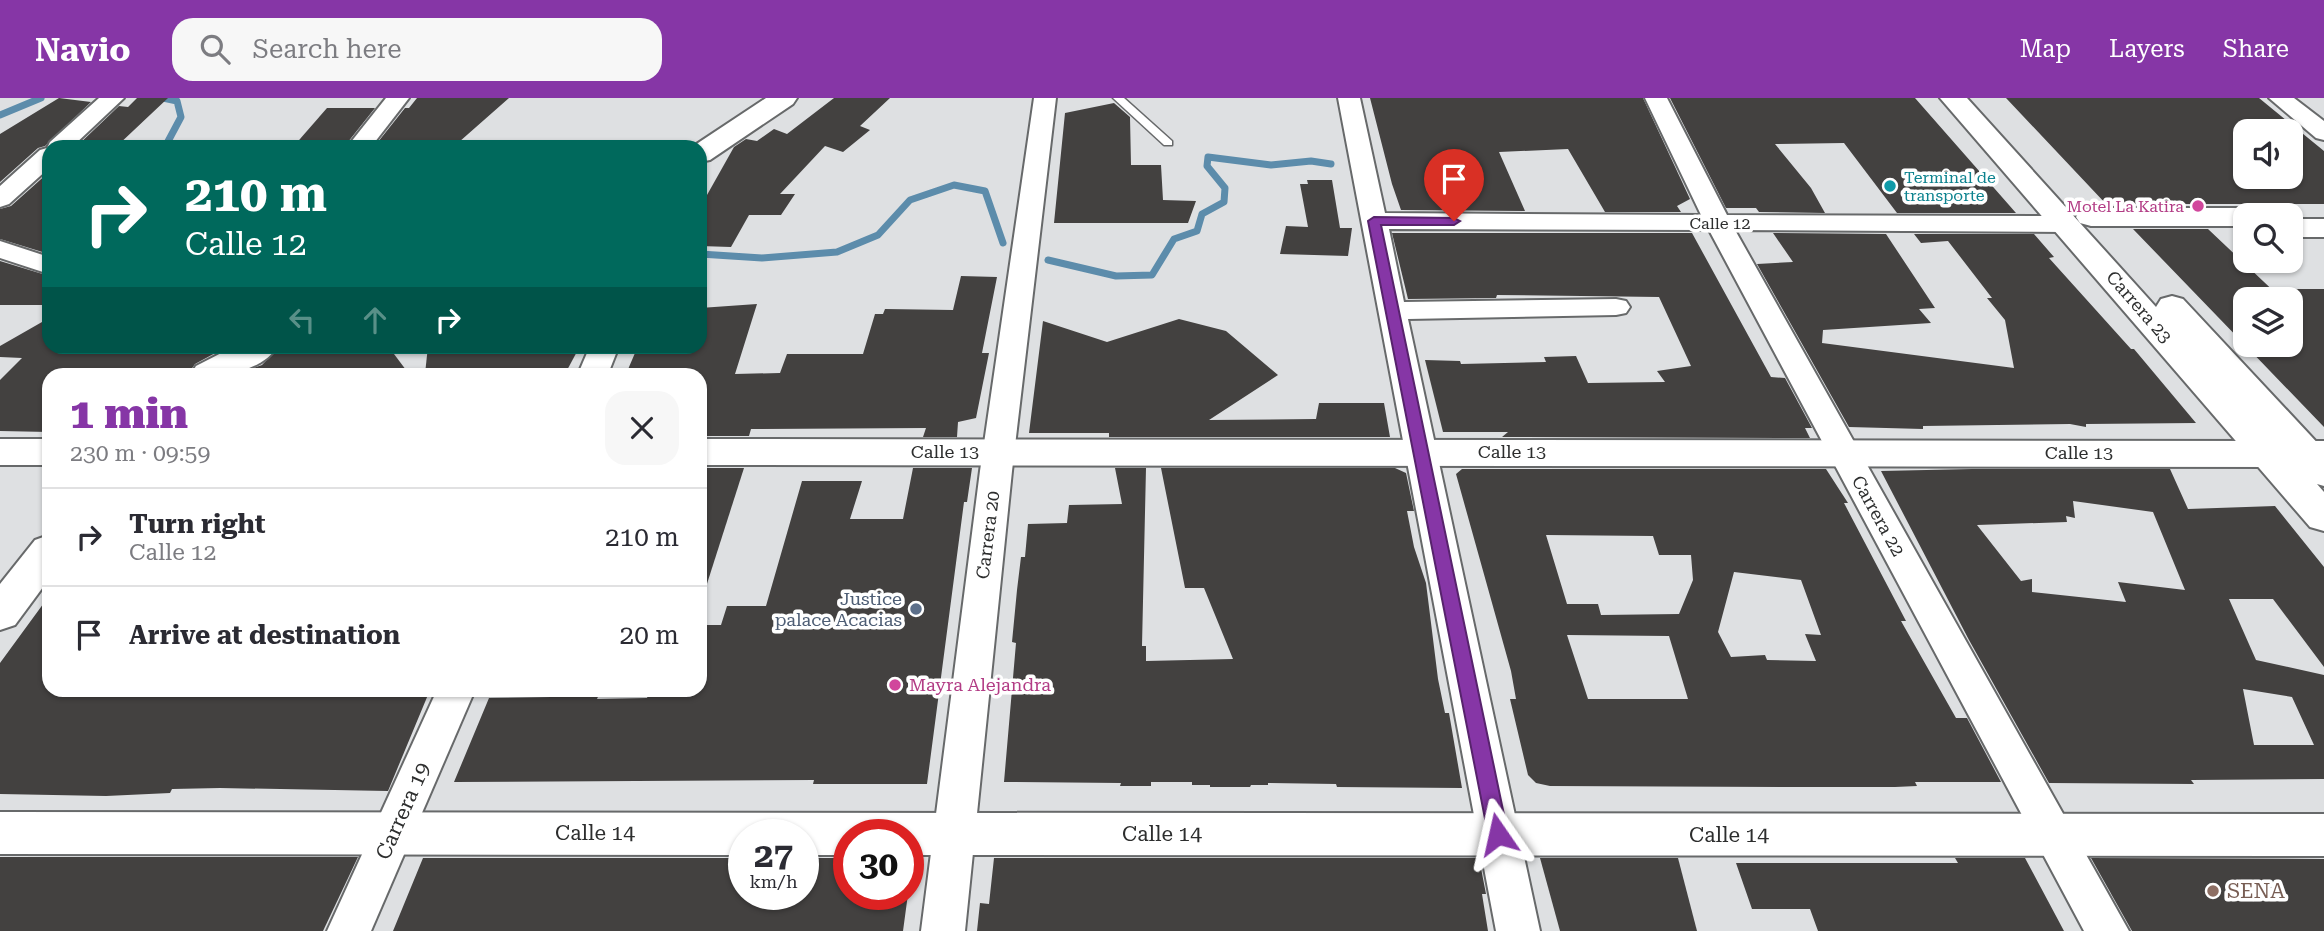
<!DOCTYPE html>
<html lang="en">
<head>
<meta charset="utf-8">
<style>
  :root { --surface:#fff; --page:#f7f7f7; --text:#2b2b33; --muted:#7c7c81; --line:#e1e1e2; --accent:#8636a6 }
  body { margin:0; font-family:"Roboto Serif",serif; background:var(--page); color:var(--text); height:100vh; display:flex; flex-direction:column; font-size:26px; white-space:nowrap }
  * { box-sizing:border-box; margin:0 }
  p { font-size:23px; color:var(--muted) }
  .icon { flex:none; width:38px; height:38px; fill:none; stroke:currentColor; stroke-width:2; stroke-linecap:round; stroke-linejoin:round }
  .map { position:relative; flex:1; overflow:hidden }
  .details { position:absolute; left:42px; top:270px; width:665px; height:329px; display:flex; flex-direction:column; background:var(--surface); border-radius:21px; box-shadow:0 2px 5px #0004 }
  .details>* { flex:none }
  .top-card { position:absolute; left:42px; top:42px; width:665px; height:214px; border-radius:21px; box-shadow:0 2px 5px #0004; background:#00695c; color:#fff; overflow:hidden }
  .fabs { position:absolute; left:2233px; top:21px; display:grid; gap:14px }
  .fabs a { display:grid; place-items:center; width:70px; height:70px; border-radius:14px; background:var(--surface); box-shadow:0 2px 5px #0004; font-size:35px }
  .speed { position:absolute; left:728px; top:721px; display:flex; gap:14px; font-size:35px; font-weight:700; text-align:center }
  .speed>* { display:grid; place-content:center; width:91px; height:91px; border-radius:50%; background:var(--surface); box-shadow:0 2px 5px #0004; line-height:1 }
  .speed small { font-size:18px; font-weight:400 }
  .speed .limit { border:10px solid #d22; background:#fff; color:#111 }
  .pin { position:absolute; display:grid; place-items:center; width:60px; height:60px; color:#fff; margin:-72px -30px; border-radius:50% 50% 50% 0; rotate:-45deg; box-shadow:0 0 7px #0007 }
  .pin .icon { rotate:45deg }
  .me { position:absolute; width:77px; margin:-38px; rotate:349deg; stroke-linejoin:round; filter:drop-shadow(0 0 5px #0008) }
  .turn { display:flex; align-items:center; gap:24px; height:147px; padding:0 28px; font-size:32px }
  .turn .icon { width:91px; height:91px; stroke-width:2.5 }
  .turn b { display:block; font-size:49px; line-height:60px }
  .lanes { display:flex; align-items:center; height:66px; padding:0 28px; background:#0003; justify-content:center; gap:35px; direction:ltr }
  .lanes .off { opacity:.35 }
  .round { display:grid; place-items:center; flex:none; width:74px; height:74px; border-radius:21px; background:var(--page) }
  .summary { display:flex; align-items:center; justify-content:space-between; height:119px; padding:0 28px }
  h1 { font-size:42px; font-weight:800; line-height:52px; color:var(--accent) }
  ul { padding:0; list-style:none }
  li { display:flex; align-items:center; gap:21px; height:98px; padding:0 28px; border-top:2px solid var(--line) }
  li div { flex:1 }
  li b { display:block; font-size:26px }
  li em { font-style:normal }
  header { display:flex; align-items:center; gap:42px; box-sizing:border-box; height:98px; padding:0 35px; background:var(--accent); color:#fff }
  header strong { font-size:33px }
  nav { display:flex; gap:38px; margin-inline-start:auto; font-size:24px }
  .search { width:490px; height:63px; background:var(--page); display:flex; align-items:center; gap:18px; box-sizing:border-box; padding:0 24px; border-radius:21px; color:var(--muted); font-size:26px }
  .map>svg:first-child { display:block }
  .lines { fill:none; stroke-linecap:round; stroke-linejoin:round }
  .stream { stroke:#5c8cab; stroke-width:7 }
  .building { fill:#434140; fill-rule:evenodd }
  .service-casing { stroke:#67696a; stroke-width:3 }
  .minor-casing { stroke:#67696a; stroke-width:4 }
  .tertiary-casing { stroke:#67696a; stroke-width:4 }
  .primary-casing { stroke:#67696a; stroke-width:4 }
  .service { fill:#fff; fill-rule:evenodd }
  .minor { fill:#fff; fill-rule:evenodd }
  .tertiary { fill:#fff; fill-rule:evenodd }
  .primary { fill:#fff; fill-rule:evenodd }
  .route { fill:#8636a6; stroke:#57236c; stroke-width:2 }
  .culture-dot { fill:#0f9aa8; stroke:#fff; stroke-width:2.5 }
  .hotel-dot { fill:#d1479c; stroke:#fff; stroke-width:2.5 }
  .service-dot { fill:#5c6f8a; stroke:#fff; stroke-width:2.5 }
  .education-dot { fill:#8d6e63; stroke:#fff; stroke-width:2.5 }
  .labels { text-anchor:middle; stroke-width:7; stroke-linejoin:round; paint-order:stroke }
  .far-culture-label { font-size:16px; fill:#0d838f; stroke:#fff; text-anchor:start }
  .far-hotel-label { font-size:16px; fill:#b23c85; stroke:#fff; text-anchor:end }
  .far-street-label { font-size:16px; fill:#2d2e2e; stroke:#fff }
  .street-label { font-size:18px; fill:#2d2e2e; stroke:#fff }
  .service-label { font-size:18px; fill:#4e5e75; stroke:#fff; text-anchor:end }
  .hotel-label { font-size:18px; fill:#b23c85; stroke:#fff; text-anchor:start }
  .near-street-label { font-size:21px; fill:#2d2e2e; stroke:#fff }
  .near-education-label { font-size:21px; fill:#785e54; stroke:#fff; text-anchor:start }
</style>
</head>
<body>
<header>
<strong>Navio</strong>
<div class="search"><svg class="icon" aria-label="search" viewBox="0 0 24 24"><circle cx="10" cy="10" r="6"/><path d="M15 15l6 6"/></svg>Search here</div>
<nav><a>Map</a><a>Layers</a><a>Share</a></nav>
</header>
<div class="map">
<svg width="2324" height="833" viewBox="0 0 2324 833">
  <rect width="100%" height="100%" fill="#dee0e2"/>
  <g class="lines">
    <g class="stream">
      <path d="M163,0l14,3 4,16 -16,30"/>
      <path d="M0,17l41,-17"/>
      <path d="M700,156l62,4 75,-6 41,-17 32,-35 44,-15 31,6 18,52"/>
      <path d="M1048,162l68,16 36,-1 22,-36 23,-8 5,-17 22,-12 1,-14 -18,-22 1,-9 63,8 40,-4 20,3"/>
    </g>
  </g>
  <g class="building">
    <path d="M59,0l32,4 -46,44 -7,2 -38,34v-48z"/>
    <path d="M137,0h31l-52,49h-40l43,-41 9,1z"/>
    <path d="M417,0h92l-50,44 -43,-2 -7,7h-35l31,-39h4z"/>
    <path d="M834,0h56l-30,28 10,4 -27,22 -18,-6 -45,48h15l-14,21h-32l-18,32 -31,-1v-29l7,-14v-8l27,-48 12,-8 11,2 17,-12 13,5z"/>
    <path d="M1370,0h273l47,101 -13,7 4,6h-76l-37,-63 -69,3 26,59 -124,-1 -9,-26z"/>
    <path d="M1670,0h245l101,115h-119l-53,-70 -69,1 36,44 14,25 -66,-1 -3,-4h-30z"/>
    <path d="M2006,0h253l65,53v53h-218zM2245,33h46v46h-46z"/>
    <path d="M1114,5l16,14 1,48h30l2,35 33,1 -8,22h-134l11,-110z"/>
    <path d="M327,10h48l-31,39h-51z"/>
    <path d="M49,74v82l-49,-15v-30l11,-3z"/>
    <path d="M1307,82h25l8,48h12l-4,28 -68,-2 6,-28 22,1 -8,-43h8z"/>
    <path d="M2133,131h75l74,70h-37v46z"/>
    <path d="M1392,135h300l79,144 14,1 27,50h-7l5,10 -308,-1 6,-5h-65l-18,-72 35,1 1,3 85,-2 -2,-5 32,-1 12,27 77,-1 -8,-11 34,-5 -32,-69 -162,-2 -1,3 -88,1z"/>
    <path d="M1773,135l113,1 49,74 -16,1 12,14 -108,7 -1,13 192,25 -9,-48 -18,-22h5l-44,-57 -27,2 -7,-9h120l20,23 -5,1 82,91h3l62,74 -110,1v3l-16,-3 -147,2v3l-74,-2 -92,-163 36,-2z"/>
    <path d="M0,163l49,15v29h-49z"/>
    <path d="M961,178l36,1 -15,76h7l-13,65 -18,4 -1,15h-34l3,-9 -175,1 -2,7h-49v-62h-74l12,-28h62v-38l57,-4 -22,70 45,-1 7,-19h76l12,-40h8l2,-5 68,1z"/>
    <path d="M2291,191h33v138l-79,-82h46z"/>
    <path d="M49,220v28h179l-33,18 -7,10h-139v58l-49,-1v-51l22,-22 -22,-1v-11z"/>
    <path d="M1179,221l47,12 52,44 -69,45 107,-1 3,-16h65l6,34h-281v-4h-80l14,-112 64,21z"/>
    <path d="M280,248h108l21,28h-173l26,-9z"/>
    <path d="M428,248h152l-15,28h-140z"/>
    <path d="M700,370h44l-39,122 -5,-1z"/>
    <path d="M913,370h59l-5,34h-3l-37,282h-114l1,-4 -360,2 35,-84 62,-1 3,-7h47l-4,9 50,-1 3,-8h50v-65h21l6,-19h39l36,-125h60l-12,38h53z"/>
    <path d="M1115,370h31l-4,178h4v15l87,-2 -29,-71h-19l-24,-120h234l11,5 8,38h-7l7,36 12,36 12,96 7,34h4l13,75 -125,-1 -1,-3 -68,-1v2h-17l-1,2h-40v-2h-18v-3h-41v4h-31l1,-3 -117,-1 12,-139 -4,-1 5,-52 4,-33h4l3,-33 39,-1 2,-18 53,-1z"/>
    <path d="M1462,371h364l22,34h-4l62,118h-5l55,97h11l34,64h-86l2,4 -22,1h-110l-235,-1 -14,-3 -8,-8 -18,-76h6l-5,-28 -55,-197zM1546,437l107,1 6,19h32l2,25 -14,34 -78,1 -3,-11h-31zM1734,474l67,8 20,55 -16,-1 11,27 -49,-1 -2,-5 -34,2 -13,-25zM1567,537l102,1 19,63h-100z"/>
    <path d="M1972,371h198l18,40 87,-3 49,61v100l-51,-68h-44l27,61 68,15v104l-133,1 3,4 -145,-1 -80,-143 -88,-169zM2073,403l80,11 32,78 -67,-8 8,20 -94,-10v-13l-11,2 -44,-56 90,-3 -1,-6 9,2zM2243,591l49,8 22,48h-60z"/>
    <path d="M49,498v94h381l-42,101 -168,-3 -48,1 -2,4 -64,3 -106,-2v-131z"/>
    <path d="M0,759h358l-35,74h-323z"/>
    <path d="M423,760h321v36h59v-36h46v36h59l-5,37h-510z"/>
    <path d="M994,760h485l7,36h-4l6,37h-511l3,-28 9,1z"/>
    <path d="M1540,760h138l19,73h-137z"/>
    <path d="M1955,760h70l39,73h-246l-8,-22h-58l-16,-46h222z"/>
    <path d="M2091,760l233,1v72h-192z"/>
  </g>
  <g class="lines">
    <defs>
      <path id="service" d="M1113,0h11l48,43v4h-8z"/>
      <g id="minor">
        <path d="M99,0h25l-52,49h-23v21l-40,36 -9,3v-21l40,-36 7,-2 3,-6z"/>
        <path d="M386,0h23l-38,49h-24z"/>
        <path d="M1034,0h22l-44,373 -47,460h-44l59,-460z"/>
        <path d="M1338,0h22l25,115 316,2 -56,-117h22l60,117 339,1 9,3 4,5 -4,5 -9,3 -331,-2 394,701h-45l-375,-701 -320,-1 15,73 212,-3 10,2 4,6 -4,6 -10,2 -208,4 132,612h-44z"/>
        <path d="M2269,0h25l30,23v19l-8,-2z"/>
        <path d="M0,143l49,16v17l-49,-16z"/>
        <path d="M590,248h29l-11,28h-30z"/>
        <path d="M437,592h38l-104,241h-44z"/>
      </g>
      <g id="tertiary">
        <path d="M766,0h31l-4,6 -83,56 -10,2v-15h-8z"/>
        <path d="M2091,110h154l11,3 3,4h-14v11h-154l-11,-3 -4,-6 4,-6z"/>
        <rect x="2291" y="121" width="33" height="18"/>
        <path d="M235,248h43c-17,27 -59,31 -87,28l5,-8z"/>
        <rect x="0" y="341" width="49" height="26"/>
        <path d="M700,341l1624,2v26l-1624,-2z"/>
        <path d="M49,437v44l-34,46 -15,5v-46l35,-44z"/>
        <path d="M0,714l2324,2v42l-1416,-1v-20h-59v20h-46v-20h-59v20l-744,-1z"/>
      </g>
      <path id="primary" d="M1940,0h27l189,209 5,-8 11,-3 11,3 141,151v36l-7,-2 7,8v39l-14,-4z"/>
    </defs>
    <use href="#service" class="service-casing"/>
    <use href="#minor" class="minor-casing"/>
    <use href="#tertiary" class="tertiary-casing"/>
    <use href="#primary" class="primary-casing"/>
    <use href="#service" class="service"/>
    <use href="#minor" class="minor"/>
    <use href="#tertiary" class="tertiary"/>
    <use href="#primary" class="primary"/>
  </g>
  <path class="route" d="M1374,119l80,1 6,3 -6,4h-73l127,609 -3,7 -7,2 -7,-2 -3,-7 -120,-613z"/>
  <circle class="culture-dot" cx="1890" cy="88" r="7"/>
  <g class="hotel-dot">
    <circle cx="2198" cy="108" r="7"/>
    <circle cx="895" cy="587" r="7"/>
  </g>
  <circle class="service-dot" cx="916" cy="511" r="7"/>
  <circle class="education-dot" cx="2213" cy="793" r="7"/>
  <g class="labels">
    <g class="far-culture-label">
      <text x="1904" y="85">Terminal de<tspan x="1904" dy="18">transporte</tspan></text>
    </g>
    <g class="far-hotel-label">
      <text x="2184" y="114">Motel La Katira</text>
    </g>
    <g class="far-street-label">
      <text x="1720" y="131">Calle 12</text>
    </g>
    <g class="street-label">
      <text transform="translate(2139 209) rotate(49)" y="6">Carrera 23</text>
      <text x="945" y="360">Calle 13</text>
      <text x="1512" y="360">Calle 13</text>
      <text x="2079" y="361">Calle 13</text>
      <text transform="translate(1878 418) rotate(61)" y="6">Carrera 22</text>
      <text transform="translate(988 437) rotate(-83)" y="6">Carrera 20</text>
    </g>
    <g class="service-label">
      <text x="902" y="507">Justice<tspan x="902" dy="21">palace Acacias</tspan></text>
    </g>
    <g class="hotel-label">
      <text x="909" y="593">Mayra Alejandra</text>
    </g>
    <g class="near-street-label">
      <text transform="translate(403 713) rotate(-66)" y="7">Carrera 19</text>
      <text x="595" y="742">Calle 14</text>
      <text x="1162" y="743">Calle 14</text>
      <text x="1729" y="744">Calle 14</text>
    </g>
    <g class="near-education-label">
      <text x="2227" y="800">SENA</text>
    </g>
  </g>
</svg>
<div class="fabs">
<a><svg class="icon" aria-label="sound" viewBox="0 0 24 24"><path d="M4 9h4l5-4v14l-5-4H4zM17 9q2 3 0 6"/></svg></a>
<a><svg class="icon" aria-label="search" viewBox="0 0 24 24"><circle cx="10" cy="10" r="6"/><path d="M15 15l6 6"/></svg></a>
<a><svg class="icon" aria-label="layers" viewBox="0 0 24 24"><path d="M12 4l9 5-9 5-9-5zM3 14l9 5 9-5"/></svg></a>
</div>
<div class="speed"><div>27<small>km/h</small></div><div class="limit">30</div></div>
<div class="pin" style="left:1454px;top:123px;background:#d93025"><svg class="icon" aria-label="arrive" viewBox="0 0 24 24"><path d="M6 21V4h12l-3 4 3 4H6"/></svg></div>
<svg class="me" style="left:1498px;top:736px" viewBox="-20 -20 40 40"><path d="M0-17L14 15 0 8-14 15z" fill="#8636a6" stroke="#fff" stroke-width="4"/></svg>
<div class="top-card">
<div class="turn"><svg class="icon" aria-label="right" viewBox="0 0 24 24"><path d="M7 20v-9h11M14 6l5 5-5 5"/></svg><div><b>210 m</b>Calle 12</div></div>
<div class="lanes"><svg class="icon off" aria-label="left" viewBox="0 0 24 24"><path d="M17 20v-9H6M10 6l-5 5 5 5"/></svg><svg class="icon off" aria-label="ahead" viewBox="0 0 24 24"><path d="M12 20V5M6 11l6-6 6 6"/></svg><svg class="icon" aria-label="right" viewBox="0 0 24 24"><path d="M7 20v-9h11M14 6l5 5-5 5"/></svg></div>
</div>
<section class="details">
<div class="summary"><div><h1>1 min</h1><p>230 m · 09:59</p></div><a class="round"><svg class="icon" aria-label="close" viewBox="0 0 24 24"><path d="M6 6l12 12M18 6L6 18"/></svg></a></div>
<ul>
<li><svg class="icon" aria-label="right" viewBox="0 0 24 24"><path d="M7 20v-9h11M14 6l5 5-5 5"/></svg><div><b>Turn right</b><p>Calle 12</p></div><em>210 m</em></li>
<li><svg class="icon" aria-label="arrive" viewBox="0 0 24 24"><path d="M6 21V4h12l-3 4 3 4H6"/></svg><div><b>Arrive at destination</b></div><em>20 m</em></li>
</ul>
</section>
</div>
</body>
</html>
